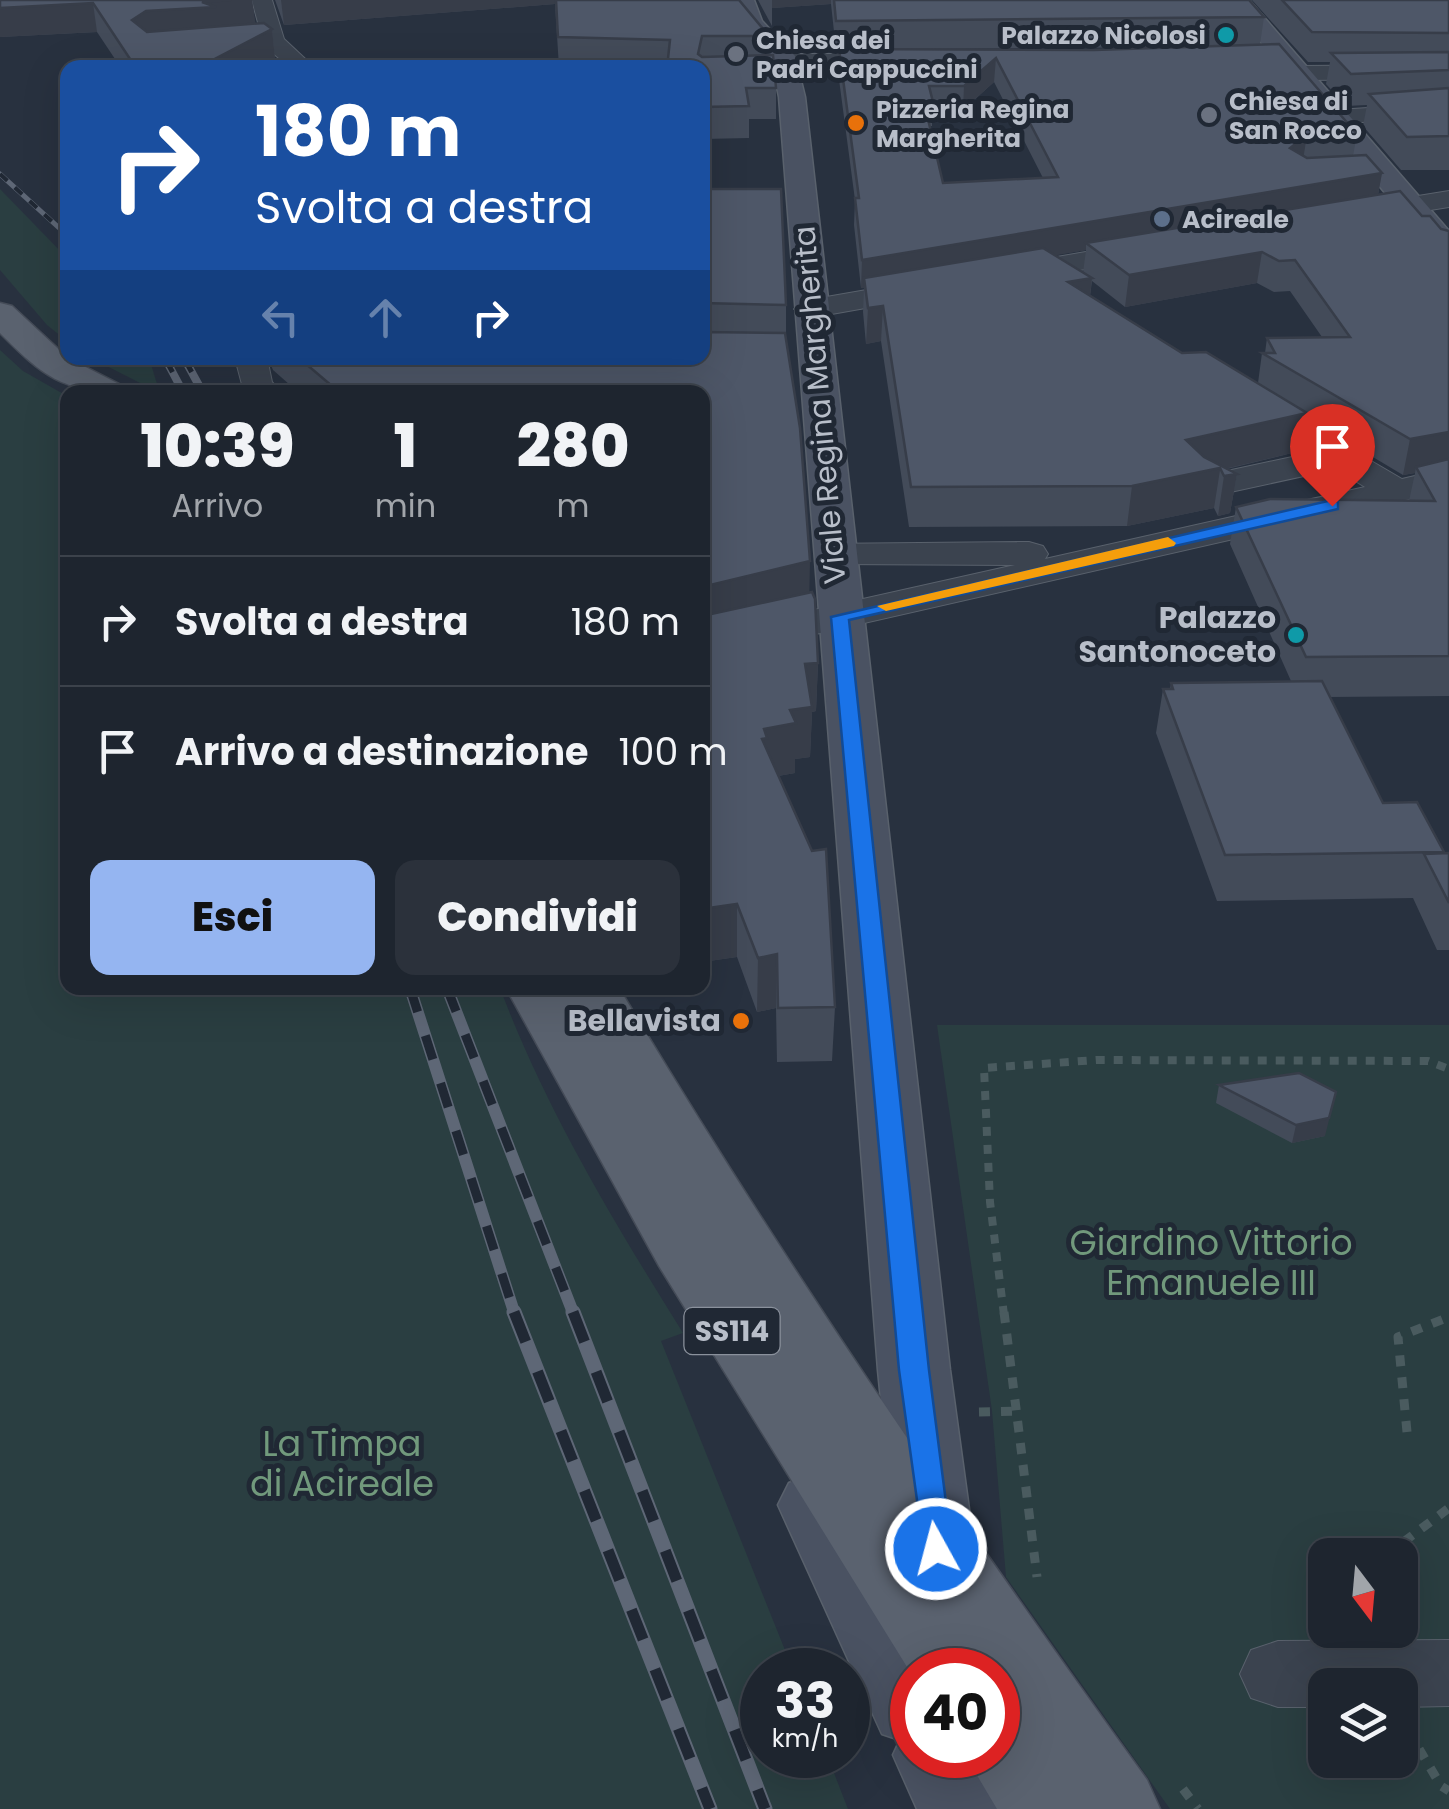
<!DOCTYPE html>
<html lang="it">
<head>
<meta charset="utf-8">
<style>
  :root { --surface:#1e252f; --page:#2b313b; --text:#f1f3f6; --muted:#a1a5aa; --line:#3c424b; --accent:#95b5f1 }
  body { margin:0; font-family:Poppins,sans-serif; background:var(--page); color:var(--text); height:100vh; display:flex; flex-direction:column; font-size:38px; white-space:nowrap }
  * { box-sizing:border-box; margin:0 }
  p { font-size:32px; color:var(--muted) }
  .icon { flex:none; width:55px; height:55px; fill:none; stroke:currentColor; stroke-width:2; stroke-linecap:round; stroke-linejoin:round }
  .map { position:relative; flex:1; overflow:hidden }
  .panel { position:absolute; left:60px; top:385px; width:650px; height:610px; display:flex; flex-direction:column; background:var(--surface); border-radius:20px; box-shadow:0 10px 40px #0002,0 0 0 2px var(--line) }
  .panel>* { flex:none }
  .hud { position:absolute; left:60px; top:60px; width:650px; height:305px; border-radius:20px; box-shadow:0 10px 40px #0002,0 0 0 2px var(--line); background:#1a4fa0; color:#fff; overflow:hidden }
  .needle { width:65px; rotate:164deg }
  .fabs { position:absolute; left:1308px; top:1538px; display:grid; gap:20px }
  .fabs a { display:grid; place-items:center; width:110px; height:110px; border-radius:20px; background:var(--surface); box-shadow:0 10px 40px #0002,0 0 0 2px var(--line); font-size:50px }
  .speed { position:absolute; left:740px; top:1648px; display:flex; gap:20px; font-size:50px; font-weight:700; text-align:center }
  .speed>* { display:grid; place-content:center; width:130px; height:130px; border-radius:50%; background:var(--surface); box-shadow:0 10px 40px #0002,0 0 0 2px var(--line); line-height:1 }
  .speed small { font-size:25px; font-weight:400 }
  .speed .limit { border:15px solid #d22; background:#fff; color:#111 }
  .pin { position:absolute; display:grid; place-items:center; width:85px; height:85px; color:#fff; margin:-102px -42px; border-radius:50% 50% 50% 0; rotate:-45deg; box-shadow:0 0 10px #0007 }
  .pin .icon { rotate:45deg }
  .me { position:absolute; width:110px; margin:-55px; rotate:353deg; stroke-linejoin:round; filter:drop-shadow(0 0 8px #0008) }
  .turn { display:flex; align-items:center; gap:35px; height:210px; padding:0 30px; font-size:45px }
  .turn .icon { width:130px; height:130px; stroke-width:2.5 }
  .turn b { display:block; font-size:70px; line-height:85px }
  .lanes { display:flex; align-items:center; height:95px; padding:0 30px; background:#0003; justify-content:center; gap:50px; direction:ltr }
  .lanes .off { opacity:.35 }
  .eta { display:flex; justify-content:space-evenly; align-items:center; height:170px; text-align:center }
  .eta b { font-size:60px; font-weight:800; line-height:70px }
  .cta { display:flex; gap:20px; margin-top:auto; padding:20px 30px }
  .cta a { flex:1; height:115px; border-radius:20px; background:var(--accent); color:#111; font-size:40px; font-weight:800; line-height:115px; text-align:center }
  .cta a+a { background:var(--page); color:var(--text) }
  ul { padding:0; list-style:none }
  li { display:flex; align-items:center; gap:30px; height:130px; padding:0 30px; border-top:2px solid var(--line) }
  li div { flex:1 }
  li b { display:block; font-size:38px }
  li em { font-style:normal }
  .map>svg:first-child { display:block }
  .green { fill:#2a3e41; fill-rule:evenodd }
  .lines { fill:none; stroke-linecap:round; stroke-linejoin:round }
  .street-casing { stroke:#59616c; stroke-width:2 }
  .secondary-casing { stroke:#59616c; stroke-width:3 }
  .primary-casing { stroke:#454c58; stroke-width:3 }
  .path-far1 { stroke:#4a5b5f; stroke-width:8; stroke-dasharray:9 9; stroke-linecap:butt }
  .path { stroke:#4a5b5f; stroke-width:9; stroke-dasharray:11 11; stroke-linecap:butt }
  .street { fill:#3b434f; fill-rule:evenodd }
  .secondary { fill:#4a5262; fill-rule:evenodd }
  .primary { fill:#5a626f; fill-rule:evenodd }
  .rail-far3-casing { stroke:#5e6776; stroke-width:5 }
  .rail-far2-casing { stroke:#5e6776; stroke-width:8 }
  .rail-far1-casing { stroke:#5e6776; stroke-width:12 }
  .rail-casing { stroke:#5e6776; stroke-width:15 }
  .rail-far3 { stroke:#202834; stroke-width:4; stroke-dasharray:10; stroke-linecap:butt }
  .rail-far2 { stroke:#202834; stroke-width:5; stroke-dasharray:16; stroke-linecap:butt }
  .rail-far1 { stroke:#202834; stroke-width:9; stroke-dasharray:25; stroke-linecap:butt }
  .rail { stroke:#202834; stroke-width:11; stroke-dasharray:32; stroke-linecap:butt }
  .wall { fill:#434b59; fill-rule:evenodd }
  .shaded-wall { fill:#373d49 }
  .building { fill:#4e5768; stroke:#373d49; stroke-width:2.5; fill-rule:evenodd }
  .route { fill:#1a73e8; stroke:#114b97; stroke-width:2.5 }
  .slow { fill:#f59e0b }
  .culture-dot { fill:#0f9aa8; stroke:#202834; stroke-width:4 }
  .worship-dot { fill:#6b7280; stroke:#202834; stroke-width:4 }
  .food-dot { fill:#e8710a; stroke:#202834; stroke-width:4 }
  .service-dot { fill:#5c6f8a; stroke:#202834; stroke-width:4 }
  .labels { text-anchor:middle; stroke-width:10; stroke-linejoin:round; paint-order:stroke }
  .far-poi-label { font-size:25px; font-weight:bold; fill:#b8bec9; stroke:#202834; text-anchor:start }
  .shield { fill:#202834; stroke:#8a919c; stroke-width:2.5 }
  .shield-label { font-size:28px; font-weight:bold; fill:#b8bec9 }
  .street-label { font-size:30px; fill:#b8bec9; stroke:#202834 }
  .poi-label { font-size:30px; font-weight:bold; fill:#b8bec9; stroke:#202834; text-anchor:end }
  .near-park-label { font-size:35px; fill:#71997c; stroke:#202834 }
</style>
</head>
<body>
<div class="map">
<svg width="1449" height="1809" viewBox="0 0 1449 1809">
  <rect width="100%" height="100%" fill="#28313f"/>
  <g class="green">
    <path d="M0,189l67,69v83l-20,-16 -47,-55z"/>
    <path d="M0,350l23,21 44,25 1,592h432c46,122 114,234 183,345l-22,8 132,329h-31v85h65l21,54h-848z"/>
    <path d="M91,358h58l9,29h-10z"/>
    <path d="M937,1025h512v784h-279l-164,-232 -14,-166zM1325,1555h75v75h-75zM1325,1685h75v75h-75z"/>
  </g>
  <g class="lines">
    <defs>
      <g id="street">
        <path d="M252,0h20l12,39 31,29c-47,0 -53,-29 -63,-68z"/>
        <path d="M784,54h122l11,7 -11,7 -130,-2v-10z"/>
        <path d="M1449,65v14l-151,1 -11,-7 11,-7z"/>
        <path d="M1430,104l8,2v10l-101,8 -12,-7 12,-7z"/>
        <path d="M1449,191v16l-93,15 -14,-8 14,-8z"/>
        <path d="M1149,241l14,9 -4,6 -350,62 -15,-9 15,-9z"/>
        <path d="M235,358h32l5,24 9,10h-37z"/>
        <path d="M1248,389l154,90 47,-11v22l-747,170v-25l313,-70 -181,-1 -14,-4 -5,-8 5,-8 209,-2 14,4 5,8 -3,5 320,-72 -29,-18 -124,27 -13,-3 -5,-8 5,-8 112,-24 -75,-47 -5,-7 5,-7z"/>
        <path d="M1449,1640v66l-49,1v-22h-75v22h-47l-27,-9 -11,-24 11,-24 27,-9z"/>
      </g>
      <g id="secondary">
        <path d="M732,0h22l8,21 33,35 10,41 145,1273 41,300h-79v85h68l25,54h-88l-24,-54 7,-15 -18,-6 -104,-229 11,-22 27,-9 27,9 58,117 -23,-230 -99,-1273 -8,-39 -32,-35z"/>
        <path d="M1226,0h23l200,231v28l-11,-2z"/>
      </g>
      <g id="primary">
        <path d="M0,303l12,3 56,52 51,26 5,8c-62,0 -81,-16 -124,-59z"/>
        <path d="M506,988h113c163,273 342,534 528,792l13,29h-163l-32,-54h33v-85h-86v5l-253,-409z"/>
      </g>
    </defs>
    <use href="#street" class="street-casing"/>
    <use href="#secondary" class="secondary-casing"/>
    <use href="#primary" class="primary-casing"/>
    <path class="path-far1" d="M1004,1315l-14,-113 -6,-134 113,-8 331,1 21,8"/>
    <g class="path">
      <path d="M1004,1312l33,265"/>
      <path d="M979,1412l39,-1"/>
      <path d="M1407,1432l-9,-95 51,-20"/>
      <path d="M1386,1555l63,-47"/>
      <path d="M1408,1730l33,56 8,5"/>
      <path d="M1183,1789l15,20"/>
    </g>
    <use href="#street" class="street"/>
    <use href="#secondary" class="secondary"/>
    <use href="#primary" class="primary"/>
    <defs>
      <path id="rail-far3" d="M0,174l68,62"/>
      <g id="rail-far2">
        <path d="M165,358l18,34"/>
        <path d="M184,358l18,33"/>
      </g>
      <g id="rail-far1">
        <path d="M410,988l105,327"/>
        <path d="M447,988l127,327"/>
      </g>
      <g id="rail">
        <path d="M514,1312l196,497"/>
        <path d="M573,1312l192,497"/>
      </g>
    </defs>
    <use href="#rail-far3" class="rail-far3-casing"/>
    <use href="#rail-far2" class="rail-far2-casing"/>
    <use href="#rail-far1" class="rail-far1-casing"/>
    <use href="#rail" class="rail-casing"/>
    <use href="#rail-far3" class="rail-far3"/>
    <use href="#rail-far2" class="rail-far2"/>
    <use href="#rail-far1" class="rail-far1"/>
    <use href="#rail" class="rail"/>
  </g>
  <g class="wall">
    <path d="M0,0h252l3,24 17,5 3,30 -16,9h-138l-24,-36 -97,5z"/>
    <path d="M275,0h464l30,36v19l7,33v31h-27v19l-46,1 -1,13v-84l-143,-1 -4,-63 -271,21z"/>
    <path d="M758,0h491l15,17 -4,27 97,90 -4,22 29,17 -4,22 44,21 19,13 8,2v465l-119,1 53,106 61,49v1h5v97h-12l-24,-52 -196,3 -61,-168 7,-44h7l1,-6 120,-2 -61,-137 6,-37 173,-6 6,-28 -12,2 -97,-58 -6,34 -73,18 10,5 -7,39 -12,3 -4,-8 -87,18 -218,1 -28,-186 -15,3 -3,-32 1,-24h-3l-7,-63 1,-25 -17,-128 1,-22h-3l-5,-46 -59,4v18zM1178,47l-84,3 -190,-1zM994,82l49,96 -100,5 -14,-57h3v-16h31zM1086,250l-3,23 -29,-18zM1092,281l33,26 132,-24 17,9 16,-1 32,46 -55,1 -2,15h-3l-4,30 -76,-30 -92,-57z"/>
    <path d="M1252,0h197v170h-48l-38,-44 4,-21 -21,1 -20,-22 4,-22h-22z"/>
    <path d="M702,189l84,116v31l23,257 9,70 -2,48 -4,1 -2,45 -15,2v14l-17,3 57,231 -3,54 -55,1 -1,-54 -19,4 -20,-55 -35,5v-570h-404l-25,-22 -5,-12h434z"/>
    <path d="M1219,1085l106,51 -33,7 -76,-40z"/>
  </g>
  <g class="shaded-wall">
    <path d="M231,0h21l4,27 -105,13 -19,-20 14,-9 56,-9z"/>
    <path d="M281,0h274v4l-271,21z"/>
    <path d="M772,0h59v4l-59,4z"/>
    <path d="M0,2l93,1 4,29 -97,5z"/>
    <path d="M272,29l3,30 -16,9h-55l-1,-3z"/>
    <path d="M996,58l-2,24 -31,28 1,-24z"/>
    <path d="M1307,135l-4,25 -13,-12z"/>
    <path d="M1382,173l-5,27 -291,43v7l-220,38 -2,-10v10h-3l1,-28z"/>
    <path d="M1262,252l-5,31 -132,24 4,-32z"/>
    <path d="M1092,278l-4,35 -20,-31z"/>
    <path d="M883,306l-2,35 -15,3 2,-36z"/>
    <path d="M1307,413l-7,38 -80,19 -6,38 -87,18 5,-40 54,-46z"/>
    <path d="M1449,432v34l-33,1 -1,6 -12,2 7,-36z"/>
    <path d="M1237,474l-7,39 -12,3 6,-40z"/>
    <path d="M810,561l-1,46 -107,27v-47z"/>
    <path d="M818,663l-2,48 -4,1 -2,45 -15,2v14l-28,5 -5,-39 2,-10 26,-19 15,-46z"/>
    <path d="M737,904v53l-35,5v-53z"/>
    <path d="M777,954l-1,54 -19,4 1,-54z"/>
    <path d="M1336,1092l-11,44 -33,7 4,-18z"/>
  </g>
  <g class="building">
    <path d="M0,0h231l-29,2 14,5 -70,4 -14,9 15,12 117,-9 8,6 -69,36 1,3h-68l-43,-65 -93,5z"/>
    <path d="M556,0h183l30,36h-67l-4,18 4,3 71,-2 3,33h-30l3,18 -46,1 -1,8v-47h-35l3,-28 -112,-3z"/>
    <path d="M834,0h415l15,17 -428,4z"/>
    <path d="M1282,0h167v33l-137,-1z"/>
    <path d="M1279,44l78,90 -50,1 -17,13 17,10 59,-3 16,18 -520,87 -7,-62h4l-20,-149 255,1zM996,58l62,119 -115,6 -19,-81h9l-4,-16h35z"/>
    <path d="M1449,52v18l-98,4 -20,-21z"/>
    <path d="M1449,88v48l-42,1 -38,-43z"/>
    <path d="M702,189h79l5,116 -84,-2z"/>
    <path d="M1400,191l22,25h8l11,13 8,2v201l-39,7 -148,-86h13l-8,-15 83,-1 -55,-77 -16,1 -17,-9 -133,23 -43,-32z"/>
    <path d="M1043,248l49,30 -24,4 114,71 24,-1 101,61 -121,27 18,17 33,17 -13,2 -4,-8 -88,18 -221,1 -28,-181 -15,2 -4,-30z"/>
    <path d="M702,332l83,1 15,95 10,133 -108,26v-195h-363l-40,-34h403z"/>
    <path d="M1449,459v197l-143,1 -70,-150 34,-8 165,2 -19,-34z"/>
    <path d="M812,592l3,7 3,64 -13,1 7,43 -22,3 6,13 -32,6 3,9 -5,1 50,112 14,-2 9,158 -57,1 -1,-54 -19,4 -21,-54 -35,5v-293z"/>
    <path d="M1322,681l61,122 34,-1 27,50 -219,3 -62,-166h10l-2,-6z"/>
    <path d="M1449,853v50l-25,-49z"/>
    <path d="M1299,1073l37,19 -7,26 -33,7 -77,-40z"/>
  </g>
  <path class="route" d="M1332,500l6,2v7l-489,111 80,750 23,179 -5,9 -11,4 -11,-4 -26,-188 -68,-753z"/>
  <path class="slow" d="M1168,537l8,6 -2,3 -288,65 -9,-5z"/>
  <g class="culture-dot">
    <circle cx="1226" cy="35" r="10"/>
    <circle cx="1296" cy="635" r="10"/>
  </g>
  <g class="worship-dot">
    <circle cx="736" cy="54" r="10"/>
    <circle cx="1209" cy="115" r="10"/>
  </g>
  <g class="food-dot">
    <circle cx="856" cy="123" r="10"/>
    <circle cx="741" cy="1021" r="10"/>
  </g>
  <circle class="service-dot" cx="1162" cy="219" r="10"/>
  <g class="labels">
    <g class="far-poi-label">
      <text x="1206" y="44" text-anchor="end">Palazzo Nicolosi</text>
      <text x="756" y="49">Chiesa dei<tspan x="756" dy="29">Padri Cappuccini</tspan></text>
      <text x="1229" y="110">Chiesa di<tspan x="1229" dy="29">San Rocco</tspan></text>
      <text x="876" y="118">Pizzeria Regina<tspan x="876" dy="29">Margherita</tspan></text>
      <text x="1182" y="228">Acireale</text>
    </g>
    <rect class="shield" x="684.5" y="1308" width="95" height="46" rx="8"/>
    <g class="shield-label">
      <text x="732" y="1341">SS114</text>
    </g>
    <g class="street-label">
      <text transform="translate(820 405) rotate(-95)" y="10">Viale Regina Margherita</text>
    </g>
    <g class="poi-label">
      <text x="1276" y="628">Palazzo<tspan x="1276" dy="34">Santonoceto</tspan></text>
      <text x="721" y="1031">Bellavista</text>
    </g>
    <g class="near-park-label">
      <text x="1211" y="1255">Giardino Vittorio<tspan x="1211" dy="40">Emanuele III</tspan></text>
      <text x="342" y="1456">La Timpa<tspan x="342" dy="40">di Acireale</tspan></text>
    </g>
  </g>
</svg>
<div class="fabs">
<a><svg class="needle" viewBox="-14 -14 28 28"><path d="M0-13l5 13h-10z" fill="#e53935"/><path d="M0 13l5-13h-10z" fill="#a1a5aa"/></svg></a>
<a><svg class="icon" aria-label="layers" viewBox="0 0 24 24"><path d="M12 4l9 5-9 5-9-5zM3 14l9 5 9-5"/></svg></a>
</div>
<div class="speed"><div>33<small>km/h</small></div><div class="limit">40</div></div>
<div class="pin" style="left:1332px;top:506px;background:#d93025"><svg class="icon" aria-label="arrive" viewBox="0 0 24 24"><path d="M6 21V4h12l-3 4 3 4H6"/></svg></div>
<svg class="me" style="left:936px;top:1549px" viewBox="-20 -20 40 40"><circle r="17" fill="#1a73e8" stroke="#fff" stroke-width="3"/><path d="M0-11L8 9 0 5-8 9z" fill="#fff"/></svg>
<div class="hud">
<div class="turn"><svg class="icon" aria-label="right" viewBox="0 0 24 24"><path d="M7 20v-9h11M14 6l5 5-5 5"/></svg><div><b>180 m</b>Svolta a destra</div></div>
<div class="lanes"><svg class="icon off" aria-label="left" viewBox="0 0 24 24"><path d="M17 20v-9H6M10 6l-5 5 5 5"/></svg><svg class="icon off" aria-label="ahead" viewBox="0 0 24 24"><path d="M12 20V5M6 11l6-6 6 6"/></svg><svg class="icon" aria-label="right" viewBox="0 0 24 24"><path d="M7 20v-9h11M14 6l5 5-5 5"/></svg></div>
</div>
<section class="panel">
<div class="eta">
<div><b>10:39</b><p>Arrivo</p></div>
<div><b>1</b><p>min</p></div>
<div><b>280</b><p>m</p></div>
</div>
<ul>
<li><svg class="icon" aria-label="right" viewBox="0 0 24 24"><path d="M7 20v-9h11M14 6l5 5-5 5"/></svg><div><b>Svolta a destra</b></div><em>180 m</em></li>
<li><svg class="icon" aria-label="arrive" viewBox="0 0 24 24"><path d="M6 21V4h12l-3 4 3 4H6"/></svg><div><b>Arrivo a destinazione</b></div><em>100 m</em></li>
</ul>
<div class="cta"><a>Esci</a><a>Condividi</a></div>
</section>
</div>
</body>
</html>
